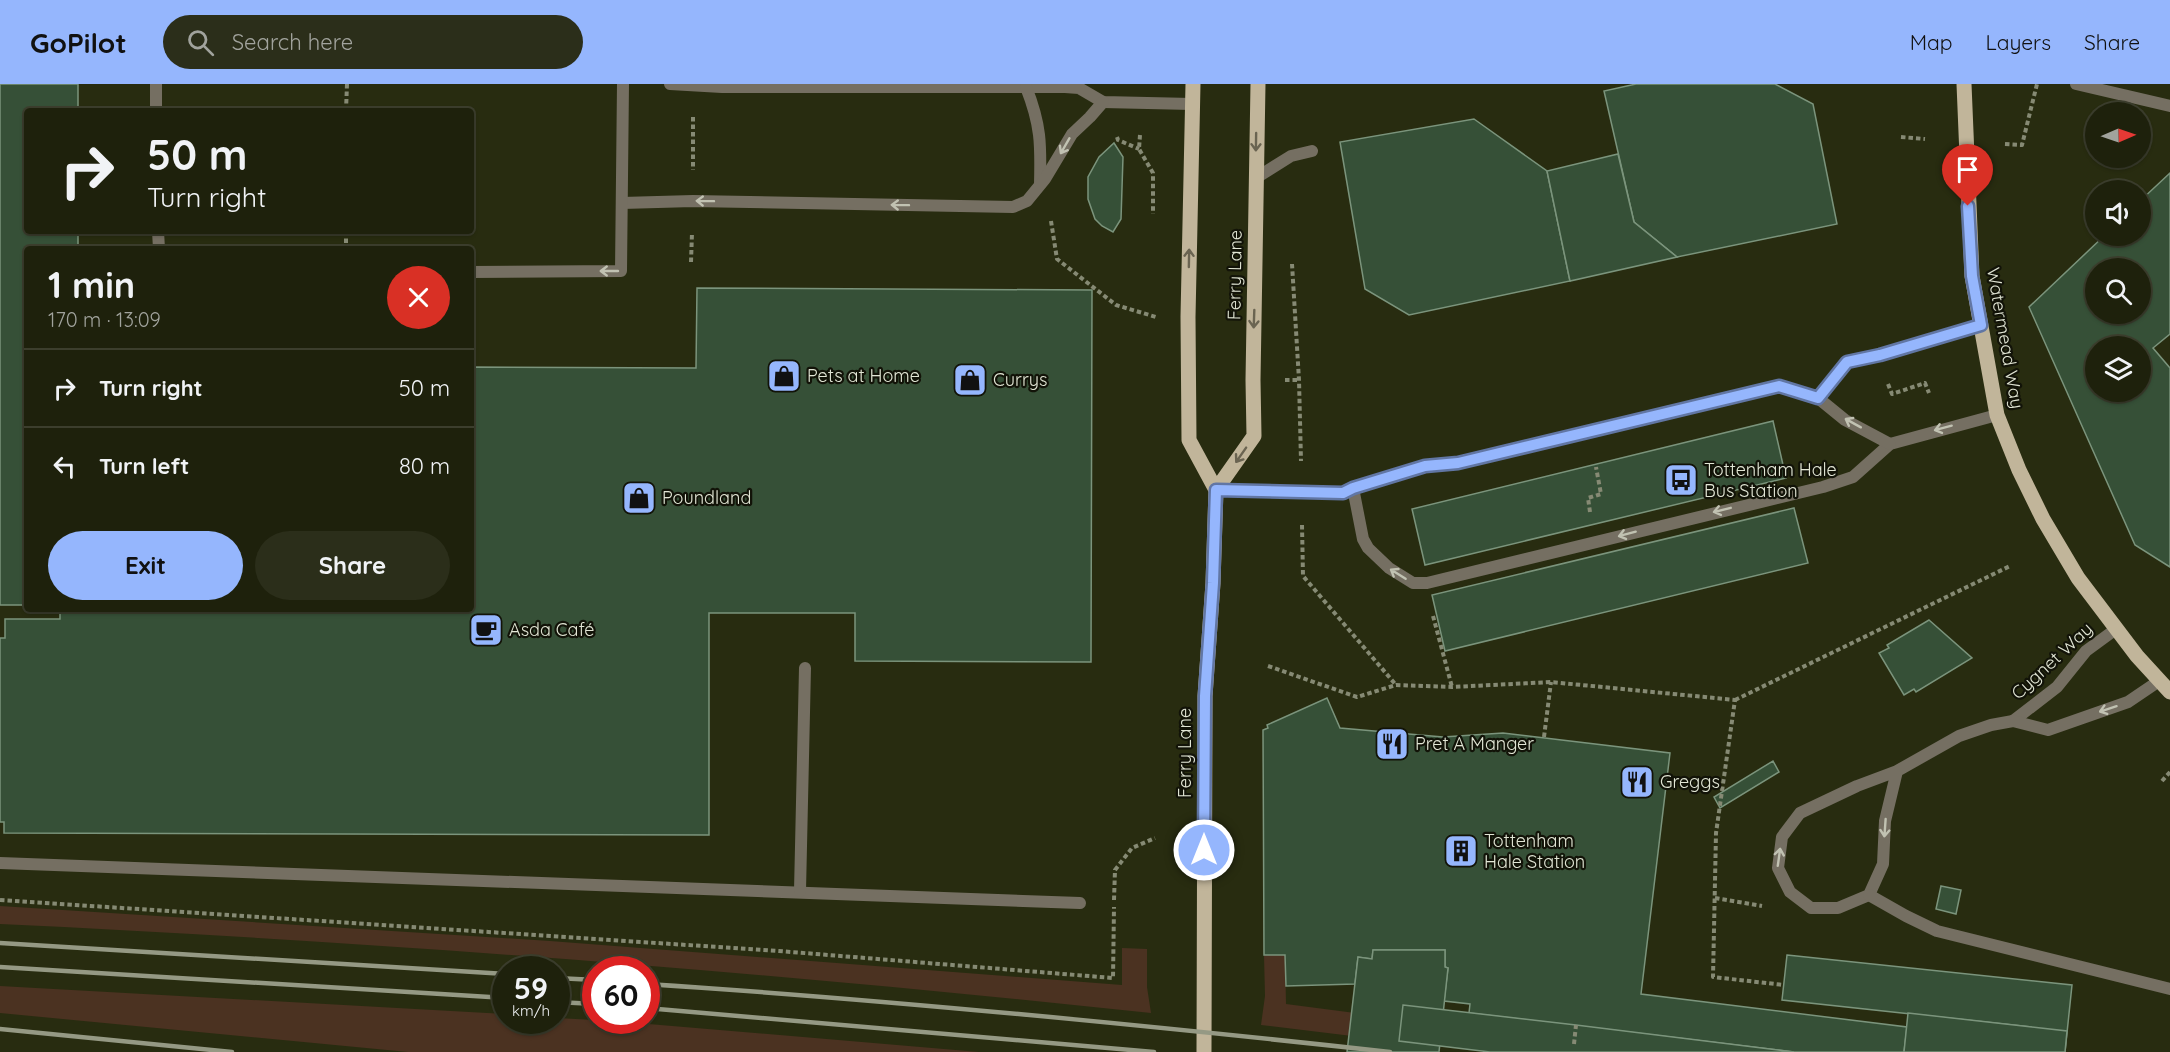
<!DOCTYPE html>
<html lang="en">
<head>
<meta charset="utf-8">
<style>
  :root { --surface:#1e210c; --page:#2b2e1a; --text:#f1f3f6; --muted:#a1a39d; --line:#3c3e2d; --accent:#95b6fd }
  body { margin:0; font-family:Quicksand,sans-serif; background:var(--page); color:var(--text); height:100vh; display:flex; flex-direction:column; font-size:22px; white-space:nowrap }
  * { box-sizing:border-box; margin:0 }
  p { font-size:20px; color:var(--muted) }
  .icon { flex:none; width:33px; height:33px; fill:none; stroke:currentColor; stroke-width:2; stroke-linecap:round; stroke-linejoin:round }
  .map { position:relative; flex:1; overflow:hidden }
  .drawer { position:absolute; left:24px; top:162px; width:450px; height:366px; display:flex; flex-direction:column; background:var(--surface); border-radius:6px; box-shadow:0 2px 4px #0004,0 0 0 2px var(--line) }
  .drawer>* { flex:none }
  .hud { position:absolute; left:24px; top:24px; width:450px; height:126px; border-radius:6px; box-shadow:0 2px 4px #0004,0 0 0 2px var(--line); background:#1e210c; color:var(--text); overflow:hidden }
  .needle { width:39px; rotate:88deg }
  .fabs { position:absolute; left:2085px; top:18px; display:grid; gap:12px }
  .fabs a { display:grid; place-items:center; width:66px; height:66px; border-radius:50%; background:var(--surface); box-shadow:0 2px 4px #0004,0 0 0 2px var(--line); font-size:30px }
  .speed { position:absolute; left:492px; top:872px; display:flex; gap:12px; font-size:30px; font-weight:700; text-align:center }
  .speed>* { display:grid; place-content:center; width:78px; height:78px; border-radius:50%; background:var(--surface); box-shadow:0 2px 4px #0004,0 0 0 2px var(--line); line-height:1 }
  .speed small { font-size:15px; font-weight:400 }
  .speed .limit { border:9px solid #d22; background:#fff; color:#111 }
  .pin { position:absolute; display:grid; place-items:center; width:51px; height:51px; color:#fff; margin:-62px -26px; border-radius:50% 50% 50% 0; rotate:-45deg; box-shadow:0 0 6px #0007 }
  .pin .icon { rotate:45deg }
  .me { position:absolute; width:66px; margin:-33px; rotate:0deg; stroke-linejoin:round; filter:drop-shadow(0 0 4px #0008) }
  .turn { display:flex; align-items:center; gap:21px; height:126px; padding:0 24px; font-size:27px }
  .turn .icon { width:78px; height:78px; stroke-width:2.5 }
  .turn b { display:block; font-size:42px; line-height:51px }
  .round { display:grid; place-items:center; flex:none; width:63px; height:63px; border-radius:32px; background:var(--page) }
  .overview { display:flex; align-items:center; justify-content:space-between; height:102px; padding:0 24px }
  h1 { font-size:36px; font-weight:700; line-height:45px }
  .button { display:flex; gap:12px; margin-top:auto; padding:12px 24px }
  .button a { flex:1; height:69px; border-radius:36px; background:var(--accent); color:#111; font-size:24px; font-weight:700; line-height:69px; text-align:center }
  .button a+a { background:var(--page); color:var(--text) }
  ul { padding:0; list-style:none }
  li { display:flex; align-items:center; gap:18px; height:78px; padding:0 24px; border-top:2px solid var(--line) }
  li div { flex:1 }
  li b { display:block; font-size:22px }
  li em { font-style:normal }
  header { display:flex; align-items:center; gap:36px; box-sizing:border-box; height:84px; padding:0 30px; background:var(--accent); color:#111 }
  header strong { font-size:28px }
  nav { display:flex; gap:33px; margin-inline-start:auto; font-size:21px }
  .search { width:420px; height:54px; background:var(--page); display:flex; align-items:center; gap:15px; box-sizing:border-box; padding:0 21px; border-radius:33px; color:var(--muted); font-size:22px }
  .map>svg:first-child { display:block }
  .green { fill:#4b3221 }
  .building { fill:#365037; stroke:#7b947c; stroke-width:1.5; fill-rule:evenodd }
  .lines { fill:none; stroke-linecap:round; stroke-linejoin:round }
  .path { stroke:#868a74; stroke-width:4; stroke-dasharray:4.5 3; stroke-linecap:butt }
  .service { stroke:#756f62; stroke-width:12 }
  .minor { stroke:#756f62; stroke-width:12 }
  .primary { stroke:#c1b59a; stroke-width:15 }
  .rail { stroke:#959984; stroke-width:4.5 }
  .oneway { stroke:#6a6451 }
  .oneway2 { stroke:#c1c2b2 }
  .route-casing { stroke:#6176a4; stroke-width:15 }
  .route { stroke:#95b6fd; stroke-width:10 }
  .labels { text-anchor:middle; stroke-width:4.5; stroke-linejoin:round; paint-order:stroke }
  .street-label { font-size:18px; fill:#e2e6d5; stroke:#121308 }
  .poi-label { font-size:18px; fill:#e2e6d5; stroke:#121308; text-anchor:start }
</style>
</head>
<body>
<header>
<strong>GoPilot</strong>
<div class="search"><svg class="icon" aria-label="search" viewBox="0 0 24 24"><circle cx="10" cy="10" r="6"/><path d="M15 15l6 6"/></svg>Search here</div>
<nav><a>Map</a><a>Layers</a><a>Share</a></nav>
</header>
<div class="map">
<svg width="2170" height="968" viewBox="0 0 2170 968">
  <rect width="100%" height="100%" fill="#282c10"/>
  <g class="green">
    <path d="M0,822l550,35 572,44v-37l25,1v38l4,26c-383,-41 -767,-71 -1151,-89z"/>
    <path d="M1264,871h21l1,49 69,9 -3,23 -91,-11 4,-29z"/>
    <path d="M0,902l505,28 1,6h50l1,-2 56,3 366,31h-571l-408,-39z"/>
  </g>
  <g class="building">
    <path d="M0,0h78v27h-51v120h51v18h-51v356h-27z"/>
    <path d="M1636,0h139l38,20 24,120 -160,33 -43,-35 -30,-131z"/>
    <path d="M1474,35l73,52 23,110 -161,34 -44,-26 -25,-147z"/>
    <path d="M1114,59l9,14 -2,62 -8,13 -11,-6 -7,-7 -7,-20v-22l11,-20z"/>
    <path d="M1618,70l16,68 43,35 -107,24 -23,-110z"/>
    <path d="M2170,89v161l-17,14 17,20v199l-35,-22 -106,-238 75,-71h36v-35zM2096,184h44v46h-44zM2096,262h44v46h-44z"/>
    <path d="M697,204l395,2 -1,372 -236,-1v-48h-146v222l-705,-2v-11h-4v-184h5v-19h55v-10h411v-242l225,1z"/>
    <path d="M1773,337l13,57 -361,87 -13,-56z"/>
    <path d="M1794,424l14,55 -363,88 -13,-56z"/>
    <path d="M1929,536l43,38 -56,34 -2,-3 -10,6 -25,-42 10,-5 -2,-3z"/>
    <path d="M1327,614l13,30 103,9 60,-4 167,20 -29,241 266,33 -3,25h-110l-325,-39 1,-9 -26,-3 4,-33 -3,-1v-17h-72l-1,9 -14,-2 -3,27 -69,2 -1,-31h-21l-1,-225 5,-2 -1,-3z"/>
    <path d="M1773,677l6,11 -59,36 -6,-11z"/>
    <path d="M1941,802l20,4 -5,24 -20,-5z"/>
    <path d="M1373,866h72v17l3,1 -9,84h-92l11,-95 14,2z"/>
    <path d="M1787,871l285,30 -7,67h-37l3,-25 -249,-27z"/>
    <path d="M1403,921l173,20 218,27h-304l-91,-11z"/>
    <path d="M1908,929l159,18 -2,21h-161z"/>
  </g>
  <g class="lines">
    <g class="path">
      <path d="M346,27l1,-27"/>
      <path d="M693,33v53"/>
      <path d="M1140,51l-1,14 14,24v41"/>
      <path d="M1117,53l1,3 21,9"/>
      <path d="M1901,53l24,2"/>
      <path d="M2005,60l17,1 15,-61"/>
      <path d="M1051,137l6,38 59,46 40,12"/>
      <path d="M346,147v12"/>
      <path d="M691,178l1,-29"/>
      <path d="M1292,180l7,116 2,81"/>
      <path d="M1285,296h14"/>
      <path d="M1888,300l4,10 33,-11 4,10"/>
      <path d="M1590,428l-2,-14 13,-4 -5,-27"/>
      <path d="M1302,441l1,51 93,109"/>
      <path d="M1433,532l19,71"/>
      <path d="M1268,582l89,31 39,-12 56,2 99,-5 184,18 -19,133 -3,144 71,8"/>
      <path d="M1735,616l275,-134"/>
      <path d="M1544,653l7,-55"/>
      <path d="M2162,697l8,-9"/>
      <path d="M1715,814l47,8"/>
      <path d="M0,816l779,51 334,27 1,-71"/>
      <path d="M1114,816l1,-30 17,-22 23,-10"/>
      <path d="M1574,960l2,-19"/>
    </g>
    <g class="service">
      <path d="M156,0v27"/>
      <path d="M670,0l52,3h343l14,1 24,14 89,2"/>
      <path d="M1026,3c15,38 15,57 14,97"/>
      <path d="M1256,94l35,-22 21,-5"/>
      <path d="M622,119l71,-2 320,6 14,-6 18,-22 27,-45 18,-17 13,-15"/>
      <path d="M158,147l1,18"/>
      <path d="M471,188l150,-1 2,-187"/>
      <path d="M1818,314l29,-36 32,-7 102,-30"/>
      <path d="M1353,404l10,51 5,9 21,20 24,15h14l396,-96 30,-10 37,-33 107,-29"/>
      <path d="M1216,406l127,3 10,-5 72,-22 33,-3 321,-77 39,12 27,22 45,24"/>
      <path d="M2013,637l44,-34 29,-36 30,-22"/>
      <path d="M1897,687l-12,50 -2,43 -14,31 -31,13h-27l-21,-16 -12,-24 4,-31 18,-24 57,-27 40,-15 62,-35 32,-11 22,-4 35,9 80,-28 31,-21"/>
      <path d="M0,779l1080,40"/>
      <path d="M800,807l5,-223"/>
      <path d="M1869,811l37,21 31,15 233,58"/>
    </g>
    <path class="minor" d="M2076,0l94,22"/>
    <g class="primary">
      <path d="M1193,0l-5,233 1,123 27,50 -3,93 -8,113 -1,356"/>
      <path d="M1964,0l8,192 25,139 22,55 24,49 35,59 59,78 33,36"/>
      <path d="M1216,406l38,-54 -1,-56 5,-296"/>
    </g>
    <g class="rail">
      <path d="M0,859l506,31"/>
      <path d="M0,883l506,31"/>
      <path d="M556,894l40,2"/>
      <path d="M646,900c249,16 497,41 744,68"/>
      <path d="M556,918l40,2"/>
      <path d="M646,924l508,44"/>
      <path d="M0,945l232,23"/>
    </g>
  </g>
  <defs><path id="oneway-shaft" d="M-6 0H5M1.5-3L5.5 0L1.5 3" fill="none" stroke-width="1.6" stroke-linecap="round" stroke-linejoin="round" transform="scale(1.5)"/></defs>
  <g class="oneway">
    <use href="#oneway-shaft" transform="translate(1256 58) rotate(91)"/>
    <use href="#oneway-shaft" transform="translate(1189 174) rotate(-89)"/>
    <use href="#oneway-shaft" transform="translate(1254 235) rotate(92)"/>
    <use href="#oneway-shaft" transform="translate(1241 371) rotate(125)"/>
  </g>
  <g class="oneway2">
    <use href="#oneway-shaft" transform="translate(1065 62) rotate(120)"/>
    <use href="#oneway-shaft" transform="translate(705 117) rotate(-179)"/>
    <use href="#oneway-shaft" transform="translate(900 121) rotate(-179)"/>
    <use href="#oneway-shaft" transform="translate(609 187) rotate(180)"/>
    <use href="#oneway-shaft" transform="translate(1853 339) rotate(-151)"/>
    <use href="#oneway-shaft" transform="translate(1943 344) rotate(165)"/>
    <use href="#oneway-shaft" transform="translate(1722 426) rotate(166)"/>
    <use href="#oneway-shaft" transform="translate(1627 450) rotate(165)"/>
    <use href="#oneway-shaft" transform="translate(1398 490) rotate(-148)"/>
    <use href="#oneway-shaft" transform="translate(2108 625) rotate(162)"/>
    <use href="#oneway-shaft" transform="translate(1885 744) rotate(94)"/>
    <use href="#oneway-shaft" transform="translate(1779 773) rotate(-82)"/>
  </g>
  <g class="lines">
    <defs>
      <path id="route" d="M1204,766l1,-154 8,-113 3,-93 127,3 10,-5 72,-22 33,-3 321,-77 39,12 29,-36 33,-7 101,-30 -9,-49 -4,-70"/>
    </defs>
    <use href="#route" class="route-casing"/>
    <use href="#route" class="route"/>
  </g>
  <defs>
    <symbol id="shop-square" viewBox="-11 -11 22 22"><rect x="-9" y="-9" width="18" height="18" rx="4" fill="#95b6fd" stroke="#121308"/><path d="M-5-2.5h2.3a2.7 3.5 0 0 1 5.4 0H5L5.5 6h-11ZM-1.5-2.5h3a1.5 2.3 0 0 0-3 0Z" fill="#111"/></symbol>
    <symbol id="bus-square" viewBox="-11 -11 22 22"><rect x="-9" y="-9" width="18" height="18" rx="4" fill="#95b6fd" stroke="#121308"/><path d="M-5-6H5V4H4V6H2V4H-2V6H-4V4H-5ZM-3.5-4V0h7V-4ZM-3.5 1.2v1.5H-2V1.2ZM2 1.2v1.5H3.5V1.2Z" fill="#111"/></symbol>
    <symbol id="cafe-square" viewBox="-11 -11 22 22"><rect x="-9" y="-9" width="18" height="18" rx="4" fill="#95b6fd" stroke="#121308"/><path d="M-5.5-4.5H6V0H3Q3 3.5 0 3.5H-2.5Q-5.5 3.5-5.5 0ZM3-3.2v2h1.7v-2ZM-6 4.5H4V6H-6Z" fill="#111"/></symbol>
    <symbol id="restaurant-square" viewBox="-11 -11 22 22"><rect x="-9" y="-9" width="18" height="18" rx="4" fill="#95b6fd" stroke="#121308"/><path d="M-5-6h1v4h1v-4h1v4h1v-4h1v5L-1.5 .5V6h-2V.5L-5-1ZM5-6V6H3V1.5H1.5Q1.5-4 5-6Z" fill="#111"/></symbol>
    <symbol id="building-square" viewBox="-11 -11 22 22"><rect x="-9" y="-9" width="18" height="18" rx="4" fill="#95b6fd" stroke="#121308"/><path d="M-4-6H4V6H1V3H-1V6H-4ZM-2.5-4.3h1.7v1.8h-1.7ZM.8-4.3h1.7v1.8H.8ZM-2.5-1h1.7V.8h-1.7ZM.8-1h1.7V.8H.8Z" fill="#111"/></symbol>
  </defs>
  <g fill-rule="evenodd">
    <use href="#shop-square" x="765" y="273" width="38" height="38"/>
    <use href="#shop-square" x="951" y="277" width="38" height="38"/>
    <use href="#bus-square" x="1662" y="377" width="38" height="38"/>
    <use href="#shop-square" x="620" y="395" width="38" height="38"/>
    <use href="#cafe-square" x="467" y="527" width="38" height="38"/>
    <use href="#restaurant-square" x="1373" y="641" width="38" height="38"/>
    <use href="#restaurant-square" x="1618" y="679" width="38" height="38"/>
    <use href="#building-square" x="1442" y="748" width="38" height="38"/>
  </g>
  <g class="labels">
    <g class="street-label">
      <text transform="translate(1235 191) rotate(-89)" y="6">Ferry Lane</text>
      <text transform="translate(2005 254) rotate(80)" y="6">Watermead Way</text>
      <text transform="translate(2052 577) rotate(-43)" y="6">Cygnet Way</text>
      <text transform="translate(1185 669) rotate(-90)" y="6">Ferry Lane</text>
    </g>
    <g class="poi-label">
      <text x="807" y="298">Pets at Home</text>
      <text x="993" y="302">Currys</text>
      <text x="1704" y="392">Tottenham Hale<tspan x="1704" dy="21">Bus Station</tspan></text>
      <text x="662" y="420">Poundland</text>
      <text x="509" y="552">Asda Café</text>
      <text x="1415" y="666">Pret A Manger</text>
      <text x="1660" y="704">Greggs</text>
      <text x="1484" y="763">Tottenham<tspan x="1484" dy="21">Hale Station</tspan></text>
    </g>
  </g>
</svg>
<div class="fabs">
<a><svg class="needle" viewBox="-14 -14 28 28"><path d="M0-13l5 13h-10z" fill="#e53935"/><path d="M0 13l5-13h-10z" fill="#a1a39d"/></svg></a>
<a><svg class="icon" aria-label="sound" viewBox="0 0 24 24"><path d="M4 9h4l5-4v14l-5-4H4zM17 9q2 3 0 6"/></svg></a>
<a><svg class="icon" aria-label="search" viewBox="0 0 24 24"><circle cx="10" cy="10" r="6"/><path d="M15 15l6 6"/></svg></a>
<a><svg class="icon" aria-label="layers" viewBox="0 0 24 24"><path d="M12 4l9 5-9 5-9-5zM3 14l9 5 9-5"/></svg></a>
</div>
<div class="speed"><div>59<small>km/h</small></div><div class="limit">60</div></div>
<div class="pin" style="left:1968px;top:122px;background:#d93025"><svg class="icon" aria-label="arrive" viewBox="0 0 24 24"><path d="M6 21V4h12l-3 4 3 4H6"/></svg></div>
<svg class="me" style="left:1204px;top:766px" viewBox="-20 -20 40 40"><circle r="17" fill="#95b6fd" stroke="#fff" stroke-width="3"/><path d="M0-11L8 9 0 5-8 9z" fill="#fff"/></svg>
<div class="hud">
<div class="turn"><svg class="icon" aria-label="right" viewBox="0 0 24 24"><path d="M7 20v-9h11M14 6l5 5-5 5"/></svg><div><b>50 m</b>Turn right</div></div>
</div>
<section class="drawer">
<div class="overview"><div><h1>1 min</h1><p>170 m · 13:09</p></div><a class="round" style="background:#d93025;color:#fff"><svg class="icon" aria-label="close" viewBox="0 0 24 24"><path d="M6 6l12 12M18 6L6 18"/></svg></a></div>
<ul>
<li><svg class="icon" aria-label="right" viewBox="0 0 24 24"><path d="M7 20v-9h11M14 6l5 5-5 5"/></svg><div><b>Turn right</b></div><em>50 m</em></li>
<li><svg class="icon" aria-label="left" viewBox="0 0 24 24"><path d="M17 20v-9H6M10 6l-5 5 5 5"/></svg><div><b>Turn left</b></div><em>80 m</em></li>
</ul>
<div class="button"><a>Exit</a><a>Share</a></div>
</section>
</div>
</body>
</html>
